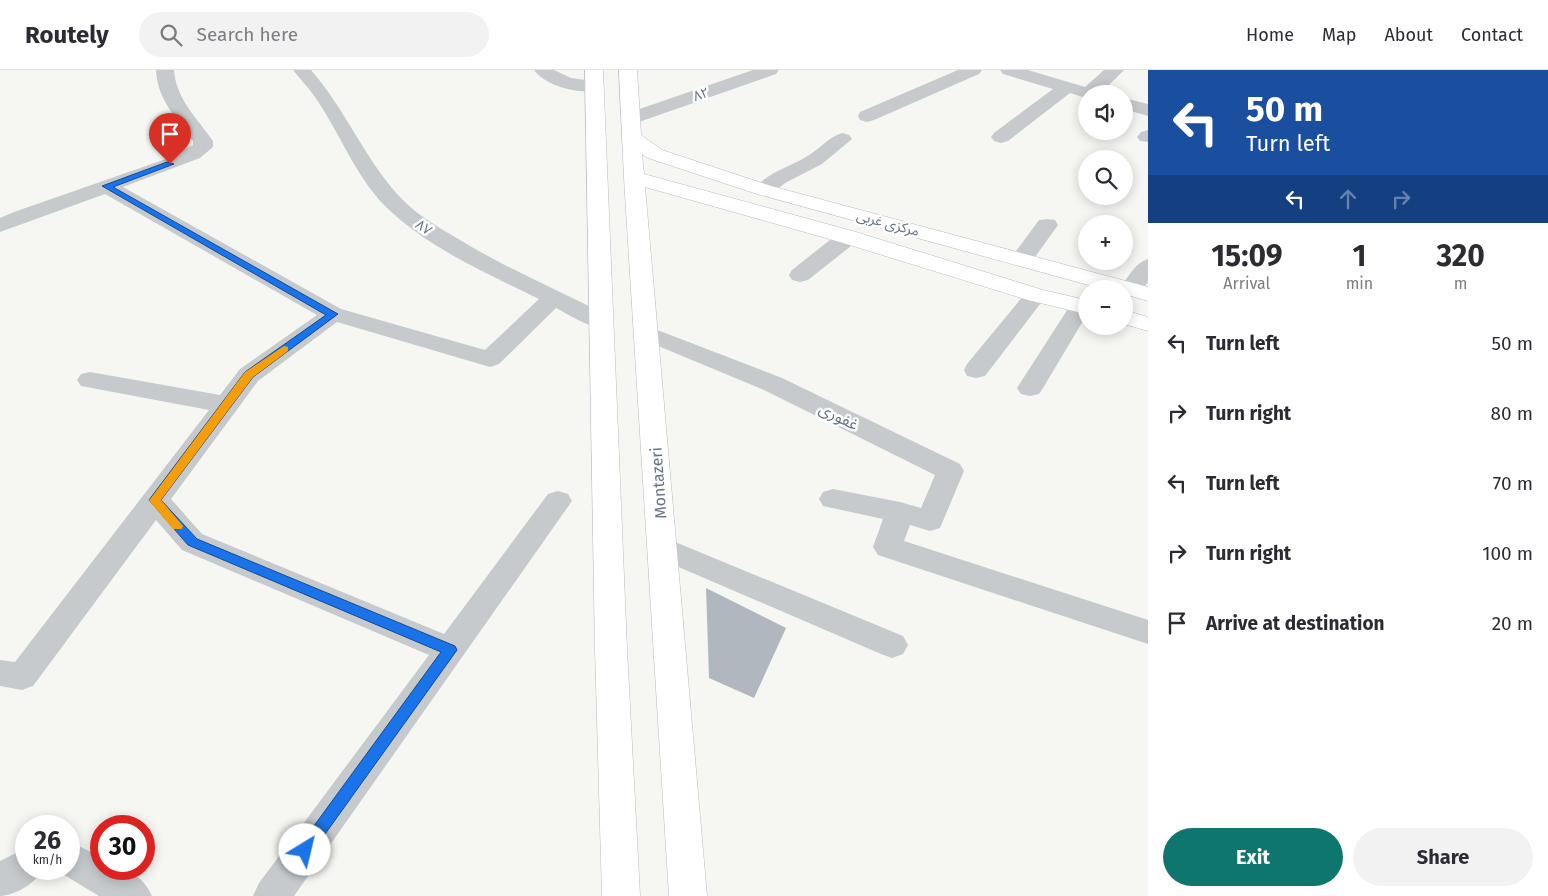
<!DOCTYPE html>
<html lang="en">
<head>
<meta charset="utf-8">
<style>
  :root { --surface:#fff; --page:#f2f2f3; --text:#2b2b33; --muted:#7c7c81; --line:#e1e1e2; --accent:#0f766e }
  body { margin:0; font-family:"Fira Sans","Noto Sans Arabic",sans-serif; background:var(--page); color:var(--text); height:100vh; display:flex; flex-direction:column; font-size:19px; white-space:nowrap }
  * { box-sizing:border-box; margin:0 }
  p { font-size:16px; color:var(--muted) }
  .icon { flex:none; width:28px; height:28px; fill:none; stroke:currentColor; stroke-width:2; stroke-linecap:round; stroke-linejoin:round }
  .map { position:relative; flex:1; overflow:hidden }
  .side { display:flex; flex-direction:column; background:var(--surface); width:400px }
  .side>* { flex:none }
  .guide { background:#1a4fa0; color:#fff; overflow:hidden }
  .controls { position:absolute; left:1078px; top:15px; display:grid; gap:10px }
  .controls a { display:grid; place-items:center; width:55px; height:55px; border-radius:50%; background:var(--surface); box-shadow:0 2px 12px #0003; font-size:25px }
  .speed { position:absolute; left:15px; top:745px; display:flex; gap:10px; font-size:25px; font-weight:700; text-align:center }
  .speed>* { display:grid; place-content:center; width:65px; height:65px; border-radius:50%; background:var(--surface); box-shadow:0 2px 12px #0003; line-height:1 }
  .speed small { font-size:12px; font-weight:400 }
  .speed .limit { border:8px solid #d22; background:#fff; color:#111 }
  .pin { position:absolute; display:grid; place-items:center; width:42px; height:42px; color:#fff; margin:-51px -21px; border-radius:50% 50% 50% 0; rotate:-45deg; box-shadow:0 0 5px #0007 }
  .pin .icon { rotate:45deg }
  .me { position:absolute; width:55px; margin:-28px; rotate:36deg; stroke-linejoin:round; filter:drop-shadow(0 0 4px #0008) }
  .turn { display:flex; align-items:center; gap:18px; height:105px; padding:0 15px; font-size:22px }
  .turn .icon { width:65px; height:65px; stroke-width:2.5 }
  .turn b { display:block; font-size:35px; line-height:42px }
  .lanes { display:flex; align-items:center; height:48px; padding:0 15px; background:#0003; justify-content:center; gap:25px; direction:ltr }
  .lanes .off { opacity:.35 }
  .eta { display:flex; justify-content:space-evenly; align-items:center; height:85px; text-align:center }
  .eta b { font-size:30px; font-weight:700; line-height:35px }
  .cta { display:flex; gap:10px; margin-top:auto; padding:10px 15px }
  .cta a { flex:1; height:58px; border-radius:30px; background:var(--accent); color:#fff; font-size:20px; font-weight:700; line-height:58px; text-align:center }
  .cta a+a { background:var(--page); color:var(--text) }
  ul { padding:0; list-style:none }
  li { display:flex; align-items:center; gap:15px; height:70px; padding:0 15px }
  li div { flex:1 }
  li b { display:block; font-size:19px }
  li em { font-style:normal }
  header { display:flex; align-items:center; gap:30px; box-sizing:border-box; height:70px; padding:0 25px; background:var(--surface); border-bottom:1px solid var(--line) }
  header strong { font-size:24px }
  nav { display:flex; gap:28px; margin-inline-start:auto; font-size:18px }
  .search { width:350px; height:45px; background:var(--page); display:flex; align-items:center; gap:12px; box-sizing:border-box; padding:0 18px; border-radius:28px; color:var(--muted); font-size:19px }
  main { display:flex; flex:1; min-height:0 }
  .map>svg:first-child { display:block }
  .building { fill:#b1b7be }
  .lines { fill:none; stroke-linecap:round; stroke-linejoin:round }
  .major-casing { stroke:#b7bbbf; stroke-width:1 }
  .minor { fill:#c6cacd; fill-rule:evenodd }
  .major { fill:#fff; fill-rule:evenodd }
  .route { fill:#1a73e8; stroke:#114b97 }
  .slow { fill:#f59e0b }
  .labels { text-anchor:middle; stroke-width:5; stroke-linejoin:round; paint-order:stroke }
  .far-street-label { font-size:14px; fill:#647486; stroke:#fff }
  .street-label { font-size:16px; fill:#647486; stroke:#fff }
</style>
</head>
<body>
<header>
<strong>Routely</strong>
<div class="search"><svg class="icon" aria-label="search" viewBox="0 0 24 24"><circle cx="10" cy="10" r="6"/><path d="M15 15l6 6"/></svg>Search here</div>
<nav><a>Home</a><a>Map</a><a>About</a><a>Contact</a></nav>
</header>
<main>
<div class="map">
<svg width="1148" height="826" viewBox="0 0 1148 826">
  <rect width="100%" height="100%" fill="#f6f7f3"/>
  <path class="building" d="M706,518l80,40 -32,70 -45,-20z"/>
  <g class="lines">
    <defs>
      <g id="major">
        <path d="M585,0h18l24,579 13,247h-38l-7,-247z"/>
        <path d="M619,0h18l4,65 21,15 109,36 377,101v14l-24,-7v-5h-21l-346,-95 -109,-36 -6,-4 2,20 212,58 187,58 43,10v14l-58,-14 -188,-58 -195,-55 62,709h-38l-45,-718z"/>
        <path d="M1124,240l24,7v14l-24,-7z"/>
      </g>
    </defs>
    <use href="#major" class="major-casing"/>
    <g class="minor">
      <path d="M156,0h18c2,29 23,48 39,71v6l-13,11 -77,29 218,122 144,41 54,-51c-53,-26 -111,-51 -154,-93 -31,-32 -45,-73 -70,-109 -7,-10 -15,-18 -22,-27h18c34,39 53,87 87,125 17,19 40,32 62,45 48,29 99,51 149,76l4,5 -4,5c-18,5 -37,-10 -53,-18l-57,56 -9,3 -153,-45 -79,59 -87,118 31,35 242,100 104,-140 10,-3 10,3 4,7 -278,395h-41l6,-13 170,-228 -247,-105 -26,-30 -123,166 -11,4 -22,-4v-26l15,2 194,-252 -128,-24 -4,-6 4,-6 9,-2 130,23 20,-26 77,-54 -212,-121 -105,38v-14l14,-6 149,-52 30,-15v-4c-16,-22 -36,-42 -37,-71z"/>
      <path d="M534,0h20l17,8 30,4 3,4 -3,4c-19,5 -55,-3 -67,-20z"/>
      <path d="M753,0h26l-3,4 -137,48 -7,2 -7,-2 -2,-4 2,-4z"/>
      <path d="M958,0h24l-3,4 -105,46 -7,2 -7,-2 -2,-4 2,-4z"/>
      <path d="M1000,0h28l57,17 19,-17h20l-24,24h-14v4l-16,-5 -62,48 -7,2 -7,-2 -3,-4 3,-4 59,-44 -50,-15z"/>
      <path d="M1124,28l24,6v12l-24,-7z"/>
      <path d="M1148,60v12l-8,-1 -3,-4 4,-5z"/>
      <path d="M842,63l7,2 3,4 -30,25 -37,19 -14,11 -7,2 -7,-2 -3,-4c12,-17 35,-23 52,-33 13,-7 22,-20 36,-24z"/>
      <path d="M1047,149l8,1 3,5 -28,39 -8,2 -8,-2 -3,-5 3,-5 25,-34z"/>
      <path d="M848,161l8,1 3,5 -3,5 -48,38 -8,2 -8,-2 -3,-5 3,-5 48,-38z"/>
      <path d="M1148,189v23l-9,12 -8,2 -7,-2v-5h-4c7,-11 15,-26 28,-30z"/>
      <path d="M1036,218l8,2 3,5 -62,81 -9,2 -9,-2 -3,-6 3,-6 61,-74z"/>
      <path d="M1081,229l5,1v16l-43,72 -4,6 -9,2 -9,-2 -4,-6 56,-87z"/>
      <path d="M647,256l135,52 178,86 4,7 -24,57 -10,3 -20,-6 -6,16 244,79v24l-270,-89 -5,-8 10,-28 -60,-13 -4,-7 4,-7 10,-3 67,13 21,6 14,-33 -171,-85 -125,-52 -4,-5 4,-5z"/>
      <path d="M663,467l240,99 5,9 -5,9 -11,4 -11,-4 -228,-98 -5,-8 5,-8z"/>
      <path d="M69,771l32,16v12c24,0 41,4 51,27h-53l-43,-26 -1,-1h14z"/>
      <path d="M26,778v21h17c-6,13 -28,27 -43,27v-35z"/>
    </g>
    <use href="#major" class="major"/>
  </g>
  <path class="route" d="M167,92l7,2 -61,23 225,127 -85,63 -92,123 36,39 258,107 2,4 -147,205 -5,2 -5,-2 -2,-5 2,-5 141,-193 -253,-107 -39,-45 96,-128 81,-57 -224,-129z"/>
  <path class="slow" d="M284,276l4,1v4l-35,26 -92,123 22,26 -1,3h-9l-22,-26 -2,-3 2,-2 94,-126z"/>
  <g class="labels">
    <g class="far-street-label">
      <text transform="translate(701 24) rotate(-19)" y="5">۸۲</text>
      <text transform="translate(888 153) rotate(15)" y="5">مرکزی غربی</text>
      <text transform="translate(424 157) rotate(35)" y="5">۸۷</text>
    </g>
    <g class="street-label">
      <text transform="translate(839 346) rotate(26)" y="6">غفوری</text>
      <text transform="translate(658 413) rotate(-94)" y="6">Montazeri</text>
    </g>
  </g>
</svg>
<div class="controls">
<a><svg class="icon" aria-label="sound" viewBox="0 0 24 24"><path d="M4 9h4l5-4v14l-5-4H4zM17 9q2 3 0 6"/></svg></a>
<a><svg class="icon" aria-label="search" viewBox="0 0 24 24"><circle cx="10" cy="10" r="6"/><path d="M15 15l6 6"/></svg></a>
<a>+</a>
<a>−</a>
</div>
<div class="speed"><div>26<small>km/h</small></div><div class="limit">30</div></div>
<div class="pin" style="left:170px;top:94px;background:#d93025"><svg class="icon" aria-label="arrive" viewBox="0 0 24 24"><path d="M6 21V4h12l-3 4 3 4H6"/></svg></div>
<svg class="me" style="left:305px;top:780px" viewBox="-20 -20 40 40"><circle r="19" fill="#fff"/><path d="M0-13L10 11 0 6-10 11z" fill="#1a73e8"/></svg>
</div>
<section class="side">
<div class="guide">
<div class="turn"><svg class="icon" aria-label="left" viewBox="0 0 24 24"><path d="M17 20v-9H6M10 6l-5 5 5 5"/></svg><div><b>50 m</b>Turn left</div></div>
<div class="lanes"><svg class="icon" aria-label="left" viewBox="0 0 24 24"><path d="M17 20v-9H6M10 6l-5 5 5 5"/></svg><svg class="icon off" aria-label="ahead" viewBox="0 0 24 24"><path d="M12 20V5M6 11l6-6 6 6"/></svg><svg class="icon off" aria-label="right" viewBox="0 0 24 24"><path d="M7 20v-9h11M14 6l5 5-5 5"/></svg></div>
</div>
<div class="eta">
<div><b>15:09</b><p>Arrival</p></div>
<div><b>1</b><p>min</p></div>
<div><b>320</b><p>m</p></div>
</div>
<ul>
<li><svg class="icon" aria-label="left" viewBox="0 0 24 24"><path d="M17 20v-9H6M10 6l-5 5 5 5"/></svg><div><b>Turn left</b></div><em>50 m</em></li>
<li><svg class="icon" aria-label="right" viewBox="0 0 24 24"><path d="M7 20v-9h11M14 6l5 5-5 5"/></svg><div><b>Turn right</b></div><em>80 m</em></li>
<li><svg class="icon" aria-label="left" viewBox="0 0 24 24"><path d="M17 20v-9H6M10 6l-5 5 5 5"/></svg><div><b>Turn left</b></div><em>70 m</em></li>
<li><svg class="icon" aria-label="right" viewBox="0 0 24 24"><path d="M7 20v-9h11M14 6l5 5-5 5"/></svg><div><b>Turn right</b></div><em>100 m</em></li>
<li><svg class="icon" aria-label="arrive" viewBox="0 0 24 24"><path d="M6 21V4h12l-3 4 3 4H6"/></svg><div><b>Arrive at destination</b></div><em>20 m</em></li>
</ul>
<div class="cta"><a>Exit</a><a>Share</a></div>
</section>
</main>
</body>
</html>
